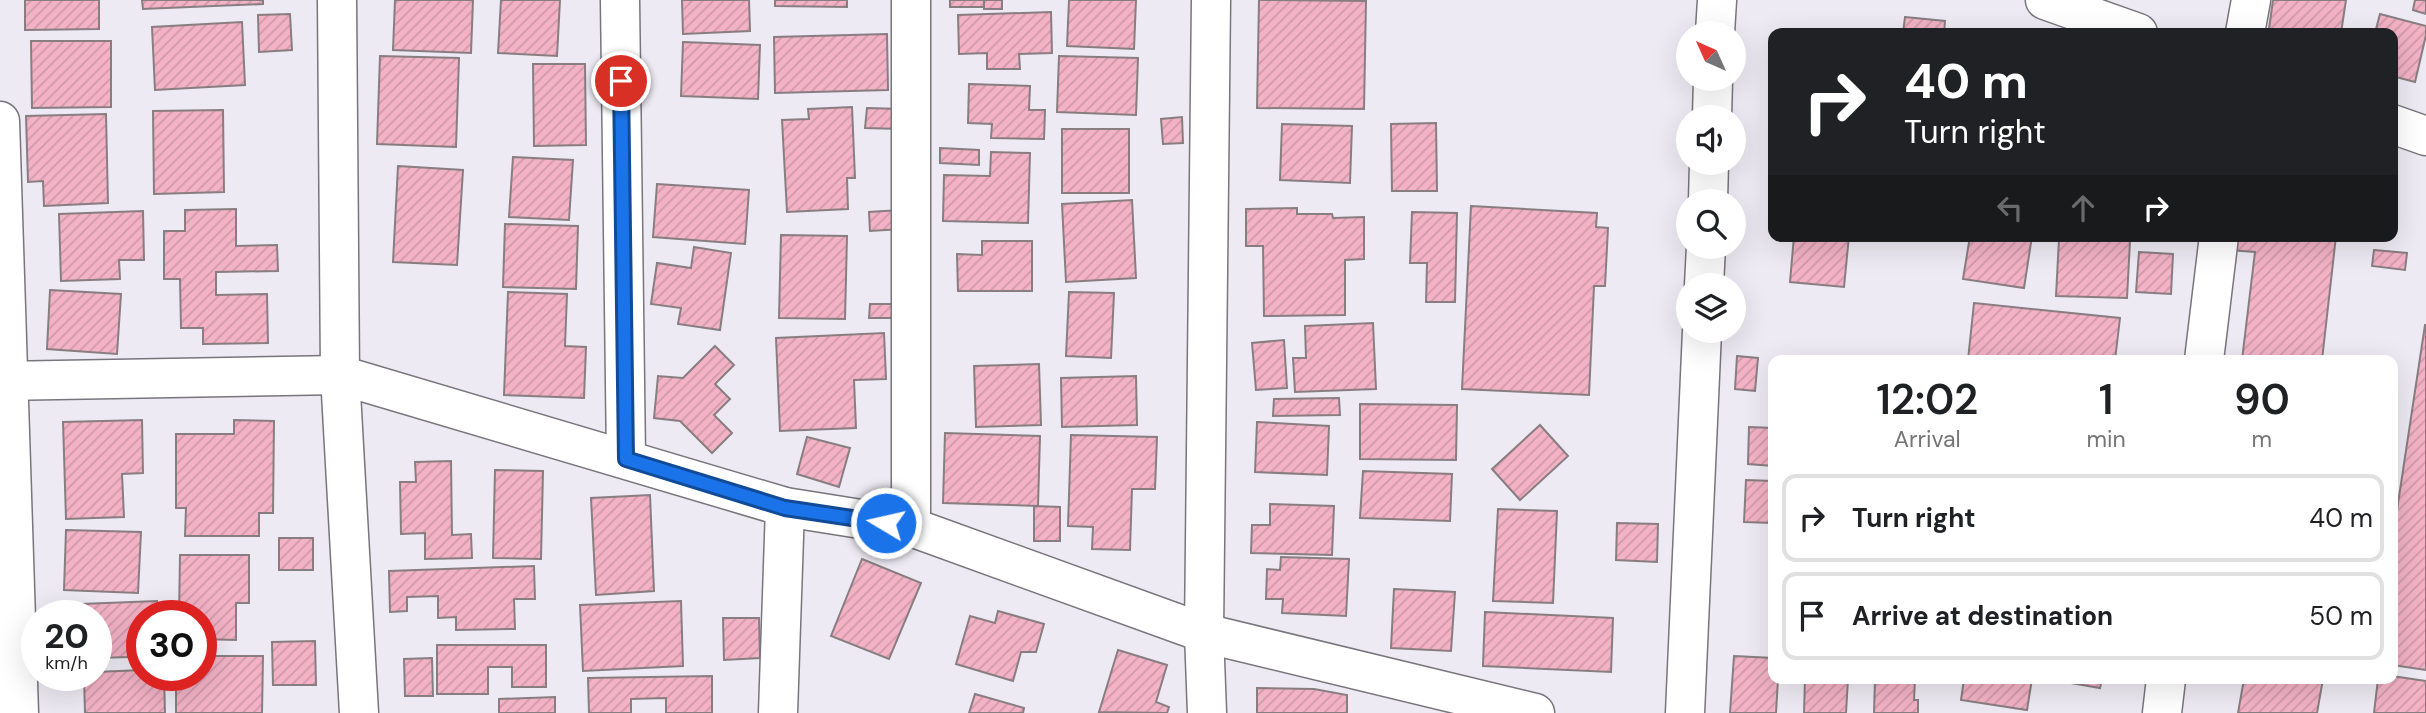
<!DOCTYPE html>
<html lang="en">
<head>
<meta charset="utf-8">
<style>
  :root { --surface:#fff; --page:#f6f6f6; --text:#202124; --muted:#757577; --line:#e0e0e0 }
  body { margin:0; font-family:"DM Sans",sans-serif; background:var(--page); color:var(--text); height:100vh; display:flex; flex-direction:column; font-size:26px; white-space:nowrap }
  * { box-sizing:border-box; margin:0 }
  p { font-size:23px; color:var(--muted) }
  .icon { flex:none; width:38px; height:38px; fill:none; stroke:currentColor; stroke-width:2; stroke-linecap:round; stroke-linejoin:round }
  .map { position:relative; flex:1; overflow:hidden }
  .side { position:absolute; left:1768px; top:355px; width:630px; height:329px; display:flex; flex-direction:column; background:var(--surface); border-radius:14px; box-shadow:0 7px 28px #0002 }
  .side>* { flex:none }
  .hud { position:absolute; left:1768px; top:28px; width:630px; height:214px; border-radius:14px; box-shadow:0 7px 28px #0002; background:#202124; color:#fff; overflow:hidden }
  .needle { width:46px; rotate:315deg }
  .fabs { position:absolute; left:1676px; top:21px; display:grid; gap:14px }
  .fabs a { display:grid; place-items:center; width:70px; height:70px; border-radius:50%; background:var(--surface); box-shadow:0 7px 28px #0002; font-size:35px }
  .speed { position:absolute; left:21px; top:600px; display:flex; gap:14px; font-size:35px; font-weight:700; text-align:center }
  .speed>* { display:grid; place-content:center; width:91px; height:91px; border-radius:50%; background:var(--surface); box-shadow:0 7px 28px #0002; line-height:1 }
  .speed small { font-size:18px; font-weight:400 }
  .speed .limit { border:10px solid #d22; background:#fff; color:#111 }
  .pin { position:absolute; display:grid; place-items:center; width:60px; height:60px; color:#fff; margin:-30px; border:4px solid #fff; border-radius:50%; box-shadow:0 2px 7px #0007 }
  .me { position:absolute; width:77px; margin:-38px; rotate:279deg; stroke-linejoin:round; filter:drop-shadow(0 0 5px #0008) }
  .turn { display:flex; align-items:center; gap:24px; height:147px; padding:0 21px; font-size:32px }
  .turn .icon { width:91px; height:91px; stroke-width:2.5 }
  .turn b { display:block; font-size:49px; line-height:60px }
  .lanes { display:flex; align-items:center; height:66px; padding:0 21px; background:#0003; justify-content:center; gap:35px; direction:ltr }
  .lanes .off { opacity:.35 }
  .eta { display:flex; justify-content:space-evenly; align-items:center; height:119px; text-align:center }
  .eta b { font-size:42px; font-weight:600; line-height:49px }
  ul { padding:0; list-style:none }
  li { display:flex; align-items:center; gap:21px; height:88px; margin:0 14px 10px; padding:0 7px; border:4px solid var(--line); border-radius:14px }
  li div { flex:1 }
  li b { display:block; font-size:26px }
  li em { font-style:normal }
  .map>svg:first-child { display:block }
  .building { fill:url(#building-hatch); stroke:#887e81; stroke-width:2 }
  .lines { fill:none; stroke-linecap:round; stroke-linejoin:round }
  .minor-casing { stroke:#78757d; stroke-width:41 }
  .minor { stroke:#fff; stroke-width:38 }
  .route-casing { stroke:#114b97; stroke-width:18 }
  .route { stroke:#1a73e8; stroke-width:12 }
</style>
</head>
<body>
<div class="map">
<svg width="2426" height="713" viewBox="0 0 2426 713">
  <defs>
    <pattern id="building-hatch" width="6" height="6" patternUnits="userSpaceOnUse" patternTransform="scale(1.75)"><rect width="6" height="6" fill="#f3b2c6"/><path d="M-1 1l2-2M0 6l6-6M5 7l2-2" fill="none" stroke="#d099aa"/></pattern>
  </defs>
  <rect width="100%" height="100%" fill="#edeaf3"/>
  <g class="building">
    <path d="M25,0h74v29l-74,1z"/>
    <path d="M142,0h121v4l-120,5z"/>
    <path d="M395,0h78l-2,53 -78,-3z"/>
    <path d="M501,0h59l-3,56 -59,-3z"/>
    <path d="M682,0h67l1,31 -67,3z"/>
    <path d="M775,0h72v7l-72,-1z"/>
    <rect x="950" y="0" width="34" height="7"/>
    <rect x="984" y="0" width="18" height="9"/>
    <path d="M1069,0h67l-2,49 -67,-3z"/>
    <path d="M1259,0l107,1 -2,108 -107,-1z"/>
    <path d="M2273,0h73l-5,33h-59v-2l-13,-2z"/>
    <path d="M2415,0h11v14l-13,-4z"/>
    <path d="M1051,12l1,41 -33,1 1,15h-33v-16l-28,1 -1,-39z"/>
    <path d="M290,14l2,36 -33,2 -1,-37z"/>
    <path d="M2380,14l46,12v9l-11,47 -23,-6v-43h-17z"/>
    <path d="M1905,17l40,4 -1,12h-41z"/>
    <path d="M242,22l3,63 -90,5 -3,-63z"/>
    <path d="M887,34l1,56 -113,3 -1,-56z"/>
    <path d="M31,41h80v66l-79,1z"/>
    <path d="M683,42l77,3 -2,54 -77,-3z"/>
    <path d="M380,56l79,2 -3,89 -79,-3z"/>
    <path d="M1059,56l79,2 -2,57 -79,-3z"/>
    <path d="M533,64h52l1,81 -52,1z"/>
    <path d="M969,84l61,2 -1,24h16l-1,29 -53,-1 1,-14 -24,-1z"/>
    <path d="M852,107l3,71h-8l1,31 -61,3 -5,-92 27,-1 -1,-10z"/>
    <path d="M867,108l35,1 -1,20 -36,-1z"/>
    <path d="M223,110l1,82 -70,2 -1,-83z"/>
    <path d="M106,114l2,89 -64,3 -1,-25 -15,1 -2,-66z"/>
    <path d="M1182,117l1,26 -20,1 -2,-25z"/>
    <path d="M1436,123l1,68h-45l-1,-67z"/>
    <path d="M1282,124l70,2 -2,57 -70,-3z"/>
    <rect x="1062" y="129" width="67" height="64"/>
    <path d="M940,148l39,2v15l-39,-2z"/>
    <path d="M991,152l39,1 -2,70 -85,-2 1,-46 46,1z"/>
    <path d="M513,157l60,3 -4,60 -60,-3z"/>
    <path d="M398,166l65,4 -6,95 -64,-3z"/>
    <path d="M657,184l92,6 -4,54 -92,-7z"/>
    <path d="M1132,200l4,78 -70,4 -4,-78z"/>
    <path d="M1471,206l126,7 -1,14 12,1 -3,58h-11l-5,109 -127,-6z"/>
    <path d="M1297,208v6h35l1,4 31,-1v42l-19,1v55l-81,1 -1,-70h-17v-37z"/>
    <path d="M236,209v37l41,-1 1,26 -62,1v23l51,-1 1,49 -65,1v-16h-22l-1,-49h-16v-48h21v-21z"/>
    <path d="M900,210l2,19 -32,2 -1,-19z"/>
    <path d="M143,211l1,49h-25l1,19 -59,2 -2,-67z"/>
    <path d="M1412,212l45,1 -2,89h-29l1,-39h-17z"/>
    <path d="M505,224l73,2 -2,63 -73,-2z"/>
    <path d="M781,235l66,1 -2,83 -66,-1z"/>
    <path d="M1794,236h55l-5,51 -54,-5z"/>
    <path d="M1970,236h62l-8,52 -61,-9z"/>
    <path d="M2231,236h105l-14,124h-80l13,-108 -26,-2z"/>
    <path d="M2059,239l71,2 -3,57 -71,-2z"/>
    <path d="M982,241h50v50h-74l-1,-37 25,1z"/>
    <path d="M694,247l37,6 -11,77 -42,-6 3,-16 -30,-4 6,-41 34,5z"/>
    <path d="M2374,250l33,3 -2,17 -33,-4z"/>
    <path d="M2139,252l34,2 -2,40 -35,-2z"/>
    <path d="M50,290l71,4 -4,60 -70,-5z"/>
    <path d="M508,292l59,2 -2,52 21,1 -2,51 -80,-3z"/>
    <path d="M1069,292l45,1 -3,65 -45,-2z"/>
    <path d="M1974,303l146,15 -5,42h-147z"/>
    <path d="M870,304h33v14h-34z"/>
    <path d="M1373,323l3,66 -81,3 -2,-34h13l-1,-32z"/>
    <path d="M2425,325h1v345l-34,-5v-122z"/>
    <path d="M884,333l2,46 -32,1 2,48 -76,3 -4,-93z"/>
    <path d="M1284,340l3,48 -31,2 -4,-47z"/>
    <path d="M715,346l19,19 -19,19 15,15 -16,16 18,18 -20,20 -32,-32 -26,-3 4,-42 25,2z"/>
    <path d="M1737,356l21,2 -3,33 -20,-2z"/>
    <path d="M1039,364l2,61 -65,2 -2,-61z"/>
    <path d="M1136,376l1,49 -75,2 -1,-49z"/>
    <path d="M1339,398l1,17 -67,1 1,-17z"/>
    <path d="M1360,404l97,1 -1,55 -96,-1z"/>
    <path d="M142,420l1,53 -21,1 2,43 -58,2 -3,-97z"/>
    <path d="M234,420l40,1 -1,92h-14v23h-74l1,-28h-10v-74h58z"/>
    <path d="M1257,422l72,4 -2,49 -72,-3z"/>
    <path d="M1540,425l28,31 -48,44 -28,-31z"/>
    <path d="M1749,427l24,1v38l-25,-2z"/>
    <path d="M945,433l95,3 -2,70 -95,-3z"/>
    <path d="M1071,435l86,2 -2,52h-23l-2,61 -38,-1 1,-22 -25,-1z"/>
    <path d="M807,437l43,11 -11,39 -42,-13z"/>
    <path d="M451,461l1,74 19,-1 1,24 -47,1v-26l-24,1 -1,-52h16l-1,-20z"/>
    <path d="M495,470l48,1 -2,88 -48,-1z"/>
    <path d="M1363,471l89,3 -2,47 -90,-3z"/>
    <path d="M1746,480l27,1v42l-29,-1z"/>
    <path d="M650,495l4,96 -58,4 -5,-97z"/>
    <path d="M1270,504l64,2 -2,49 -81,-2 1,-28h18z"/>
    <path d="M1034,506l26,1v34h-26z"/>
    <path d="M1498,509l59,2 -4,92 -60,-2z"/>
    <path d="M1617,523l41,1 -1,38 -41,-2z"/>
    <path d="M66,530l75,2 -3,61 -74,-3z"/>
    <rect x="279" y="538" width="34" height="32"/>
    <path d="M180,555h69v48h-13v37l-35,-1v-23h-22z"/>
    <path d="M1281,557l68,2 -3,57 -64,-3 1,-14h-17l1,-30 13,1z"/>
    <path d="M862,559l59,24 -32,76 -58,-23z"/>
    <path d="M534,566l1,33h-21l1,30 -59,1v-13l-18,1v-22l-31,1v14l-17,1 -1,-41z"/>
    <path d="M1394,589l61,3 -4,59 -60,-3z"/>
    <path d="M157,601l1,15h-16v18h-12v23l-34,1v-42h-41v-11z"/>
    <path d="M681,601l2,65 -100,5 -3,-66z"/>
    <path d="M998,611l46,13 -8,28h-15l-8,29 -57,-17 14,-48 25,7z"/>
    <path d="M1485,612l128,6 -2,54 -128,-6z"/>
    <path d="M723,618h36l1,40 -36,2z"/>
    <path d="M315,641l1,44h-43l-1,-43z"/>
    <path d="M437,645h109v42h-34v-20h-24v27h-51z"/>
    <path d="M1118,650l49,15 -11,37 13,5 -2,6 -68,-1z"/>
    <path d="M201,656h62l-1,57h-86v-37h25z"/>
    <path d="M1734,656l39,2v21h5l-2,34h-46z"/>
    <path d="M432,658l1,38h-28l-1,-37z"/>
    <path d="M142,670v6h22l1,37h-80l-1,-37h12v-4z"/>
    <path d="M712,676v37h-46v-15l-35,1v14h-42l-1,-35z"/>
    <path d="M2392,676l34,5v32h-52l4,-34h14z"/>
    <path d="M1805,679h43l-2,34h-42z"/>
    <path d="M1875,679h40l-1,21h4v13h-44z"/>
    <path d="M1964,679h68l-5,31 -66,-10z"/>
    <path d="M2066,679h36l-2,9 -35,-6z"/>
    <path d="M2244,679h79l-6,34h-79z"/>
    <path d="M1257,688l57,1 33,6v18h-90z"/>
    <path d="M975,694l49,14 -1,5h-54z"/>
    <path d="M555,697v16h-56v-14z"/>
  </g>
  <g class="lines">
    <defs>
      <g id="minor">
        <path d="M337,0l3,375 19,338"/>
        <path d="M620,0l6,459"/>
        <path d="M911,0v527"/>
        <path d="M2045,0l93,33"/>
        <path d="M1715,33l2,-33"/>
        <path d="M2245,33l6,-33"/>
        <path d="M1712,117l1,-38"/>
        <path d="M0,121l19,592"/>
        <path d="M2392,124l34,12"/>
        <path d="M1708,201l1,-38"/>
        <path d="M1704,285l2,-38"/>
        <path d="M2204,360l15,-124"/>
        <path d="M0,381l340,-6 445,132 126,20 293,106 331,80"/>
        <path d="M778,713l7,-206"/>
        <path d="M1207,713l-3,-80 7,-633"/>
        <path d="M1685,713l17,-382"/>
        <path d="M2162,713l4,-34"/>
      </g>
    </defs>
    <use href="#minor" class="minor-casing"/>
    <use href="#minor" class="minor"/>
  </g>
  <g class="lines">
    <defs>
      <path id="route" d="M621,81l5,378 159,49 101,15"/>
    </defs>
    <use href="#route" class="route-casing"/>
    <use href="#route" class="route"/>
  </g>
</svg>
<div class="fabs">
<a><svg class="needle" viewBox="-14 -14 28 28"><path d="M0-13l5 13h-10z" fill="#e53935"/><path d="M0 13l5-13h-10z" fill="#757577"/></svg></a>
<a><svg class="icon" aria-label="sound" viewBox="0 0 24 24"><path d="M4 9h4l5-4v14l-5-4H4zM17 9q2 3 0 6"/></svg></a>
<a><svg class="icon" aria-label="search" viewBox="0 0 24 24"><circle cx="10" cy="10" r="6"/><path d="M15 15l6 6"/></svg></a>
<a><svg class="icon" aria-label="layers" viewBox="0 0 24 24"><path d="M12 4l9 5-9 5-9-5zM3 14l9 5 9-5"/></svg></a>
</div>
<div class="speed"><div>20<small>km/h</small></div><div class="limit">30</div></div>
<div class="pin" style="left:621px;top:81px;background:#d93025"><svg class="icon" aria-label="arrive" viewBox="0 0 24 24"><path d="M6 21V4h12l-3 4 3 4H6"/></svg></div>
<svg class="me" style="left:886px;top:523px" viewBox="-20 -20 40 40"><circle r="17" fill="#1a73e8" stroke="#fff" stroke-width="3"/><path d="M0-11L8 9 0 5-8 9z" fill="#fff"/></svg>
<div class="hud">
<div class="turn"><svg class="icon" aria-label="right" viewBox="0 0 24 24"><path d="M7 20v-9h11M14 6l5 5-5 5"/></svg><div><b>40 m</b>Turn right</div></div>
<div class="lanes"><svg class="icon off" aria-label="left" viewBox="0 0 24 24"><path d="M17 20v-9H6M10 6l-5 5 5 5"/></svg><svg class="icon off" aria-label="ahead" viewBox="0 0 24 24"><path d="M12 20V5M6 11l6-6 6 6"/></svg><svg class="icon" aria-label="right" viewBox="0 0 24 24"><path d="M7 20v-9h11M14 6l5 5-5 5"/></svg></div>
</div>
<section class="side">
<div class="eta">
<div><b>12:02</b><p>Arrival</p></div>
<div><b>1</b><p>min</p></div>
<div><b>90</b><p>m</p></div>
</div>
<ul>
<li><svg class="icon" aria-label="right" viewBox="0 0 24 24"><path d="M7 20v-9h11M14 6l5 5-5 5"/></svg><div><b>Turn right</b></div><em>40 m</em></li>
<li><svg class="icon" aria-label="arrive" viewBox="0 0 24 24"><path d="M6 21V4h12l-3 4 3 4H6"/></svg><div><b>Arrive at destination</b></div><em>50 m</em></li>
</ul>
</section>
</div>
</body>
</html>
